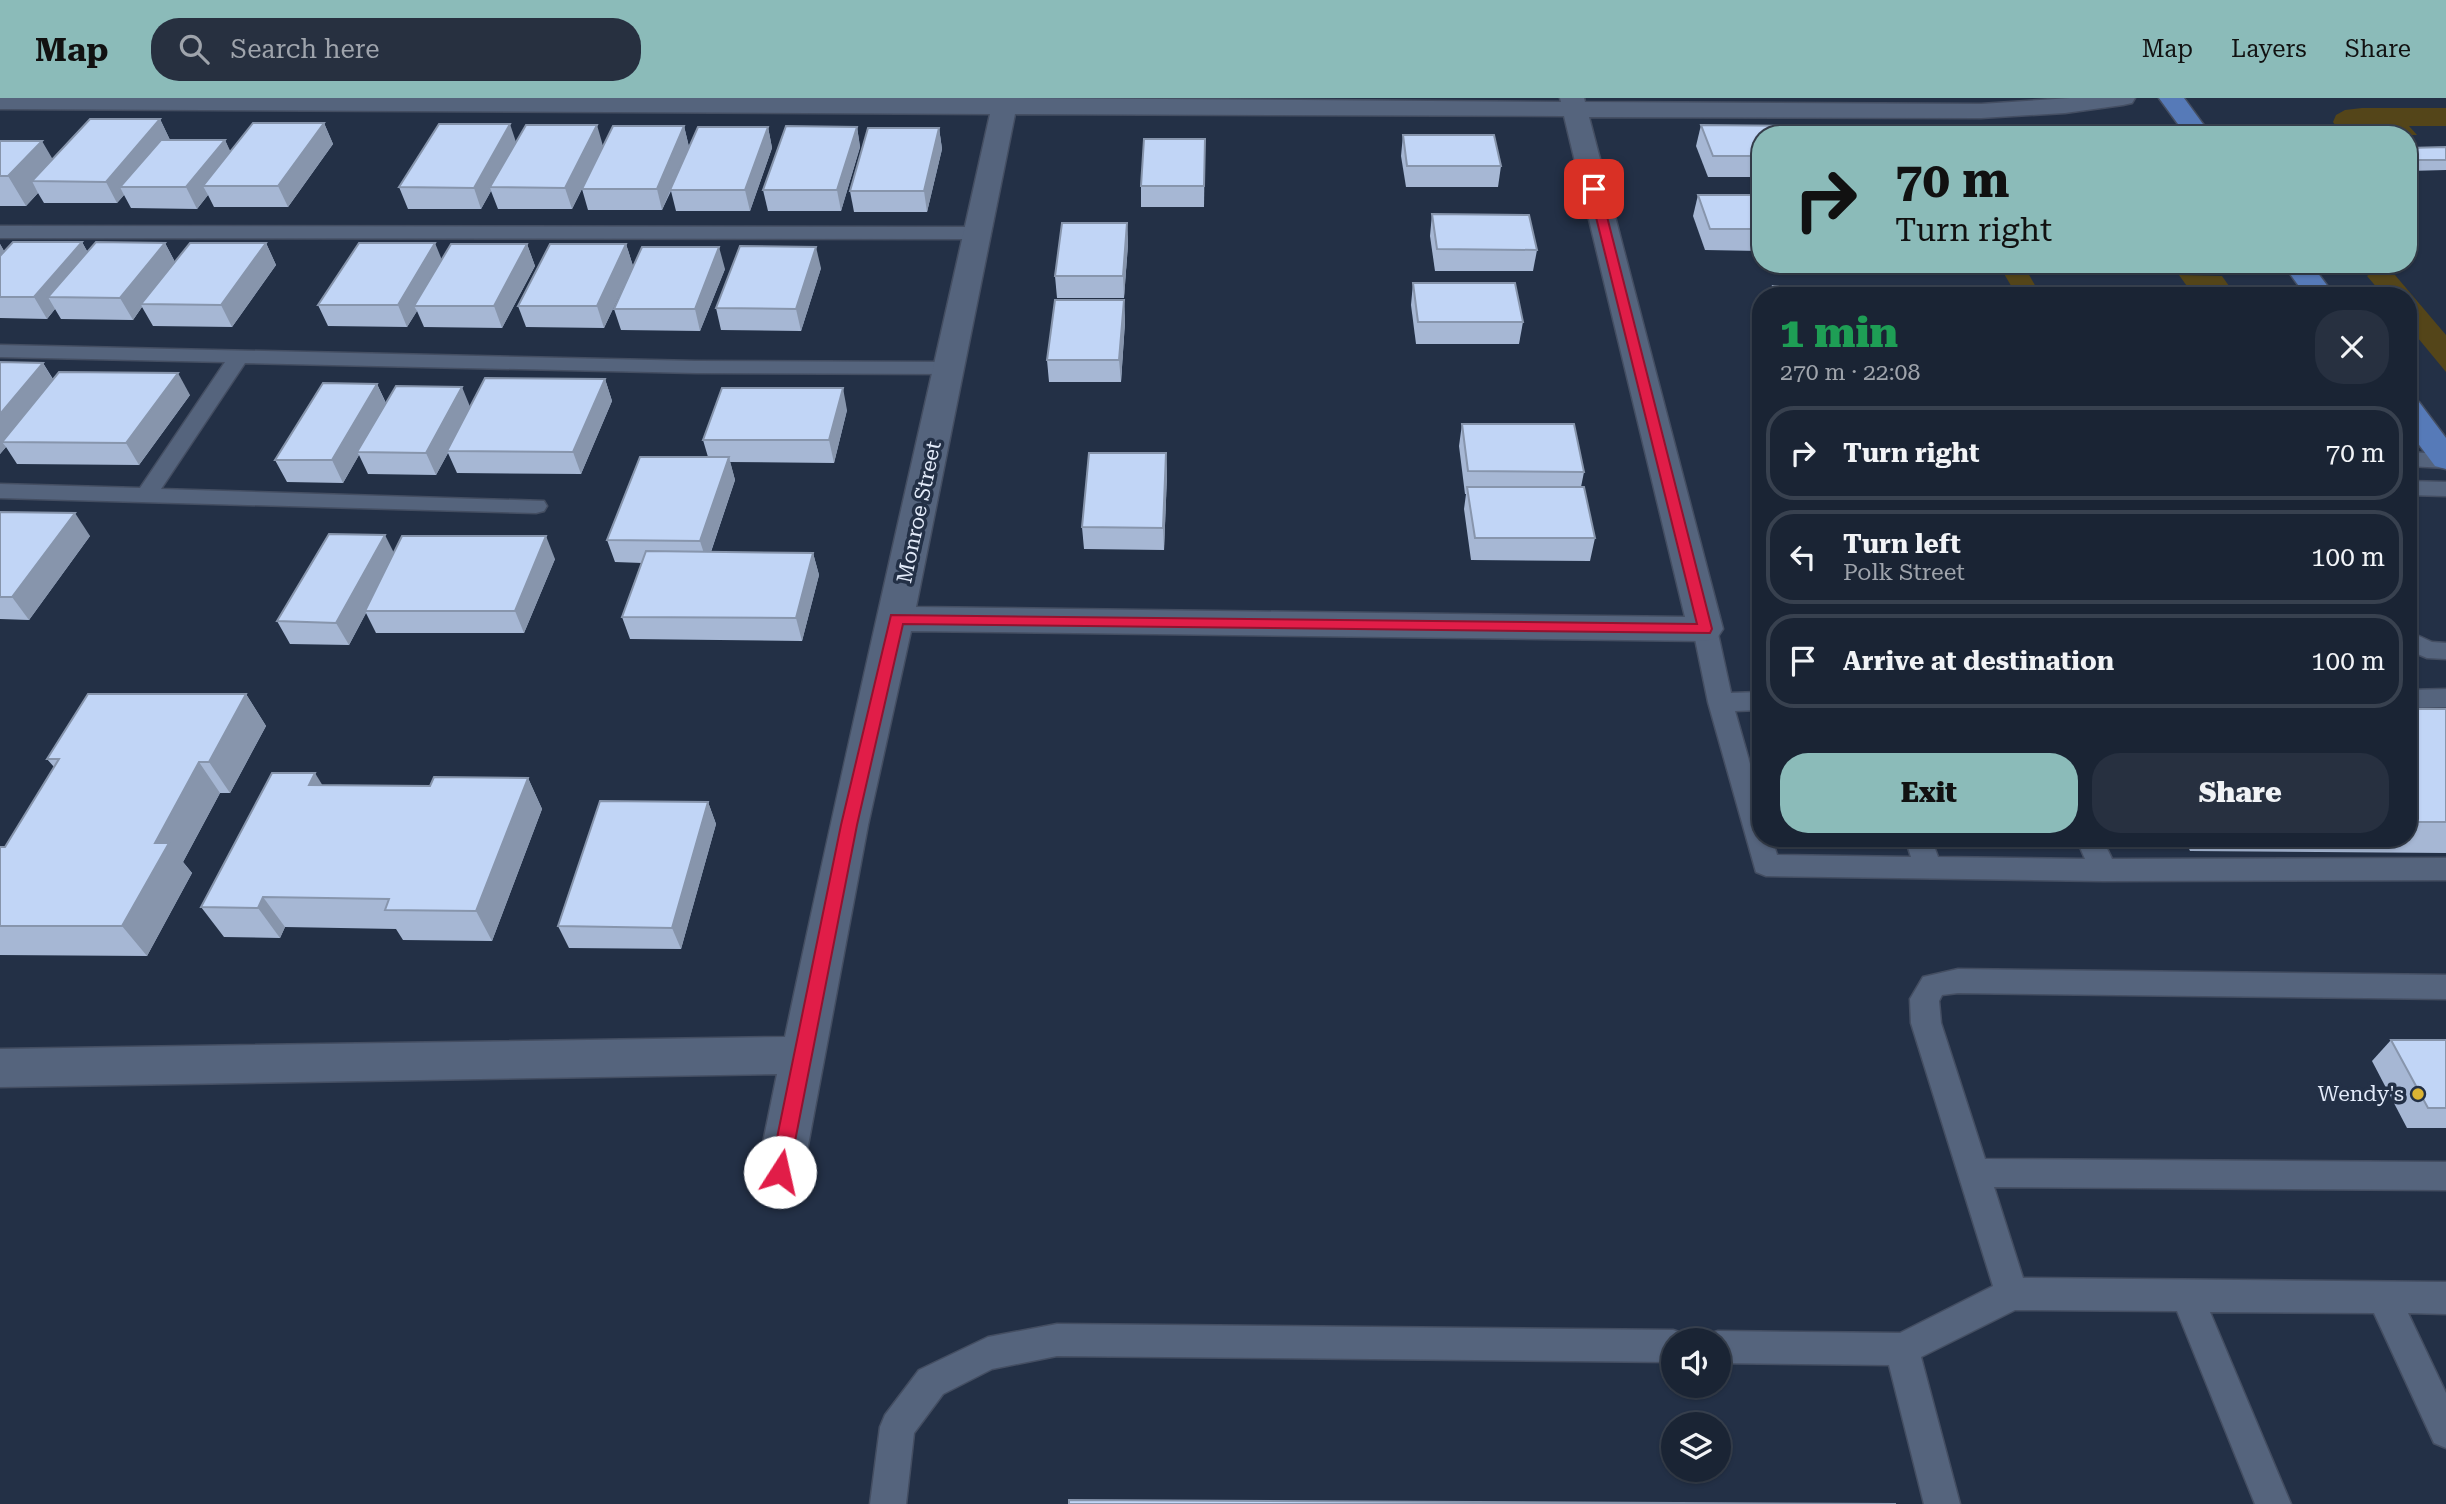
<!DOCTYPE html>
<html lang="en">
<head>
<meta charset="utf-8">
<style>
  :root { --surface:#1a2434; --page:#273040; --text:#f1f3f6; --muted:#9fa4ac; --line:#38414f; --accent:#8bbbb9 }
  body { margin:0; font-family:"Roboto Serif",serif; background:var(--page); color:var(--text); height:100vh; display:flex; flex-direction:column; font-size:26px; white-space:nowrap }
  * { box-sizing:border-box; margin:0 }
  p { font-size:23px; color:var(--muted) }
  .icon { flex:none; width:38px; height:38px; fill:none; stroke:currentColor; stroke-width:2; stroke-linecap:round; stroke-linejoin:round }
  .map { position:relative; flex:1; overflow:hidden }
  .panel { position:absolute; left:1752px; top:189px; width:665px; height:560px; display:flex; flex-direction:column; background:var(--surface); border-radius:28px; box-shadow:0 2px 5px #0004,0 0 0 2px var(--line) }
  .panel>* { flex:none }
  .top-card { position:absolute; left:1752px; top:28px; width:665px; height:147px; border-radius:28px; box-shadow:0 2px 5px #0004,0 0 0 2px var(--line); background:#8bbbb9; color:#111; overflow:hidden }
  .controls { position:absolute; left:1661px; top:1230px; display:grid; gap:14px }
  .controls a { display:grid; place-items:center; width:70px; height:70px; border-radius:50%; background:var(--surface); box-shadow:0 2px 5px #0004,0 0 0 2px var(--line); font-size:35px }
  .pin { position:absolute; display:grid; place-items:center; width:60px; height:60px; color:#fff; margin:-30px; border-radius:14px; box-shadow:0 4px 10px #0006 }
  .me { position:absolute; width:77px; margin:-38px; rotate:10deg; stroke-linejoin:round; filter:drop-shadow(0 0 5px #0008) }
  .turn { display:flex; align-items:center; gap:24px; height:147px; padding:0 28px; font-size:32px }
  .turn .icon { width:91px; height:91px; stroke-width:2.5 }
  .turn b { display:block; font-size:49px; line-height:60px }
  .round { display:grid; place-items:center; flex:none; width:74px; height:74px; border-radius:28px; background:var(--page) }
  .overview { display:flex; align-items:center; justify-content:space-between; height:119px; padding:0 28px }
  h1 { font-size:42px; font-weight:800; line-height:52px; color:#1e9e55 }
  .cta { display:flex; gap:14px; margin-top:auto; padding:14px 28px }
  .cta a { flex:1; height:80px; border-radius:28px; background:var(--accent); color:#111; font-size:28px; font-weight:800; line-height:80px; text-align:center }
  .cta a+a { background:var(--page); color:var(--text) }
  ul { padding:0; list-style:none }
  li { display:flex; align-items:center; gap:21px; height:94px; margin:0 14px 10px; padding:0 14px; border:4px solid var(--line); border-radius:28px }
  li div { flex:1 }
  li b { display:block; font-size:26px }
  li em { font-style:normal }
  header { display:flex; align-items:center; gap:42px; box-sizing:border-box; height:98px; padding:0 35px; background:var(--accent); color:#111 }
  header strong { font-size:33px }
  nav { display:flex; gap:38px; margin-inline-start:auto; font-size:24px }
  .search { width:490px; height:63px; background:var(--page); display:flex; align-items:center; gap:18px; box-sizing:border-box; padding:0 24px; border-radius:28px; color:var(--muted); font-size:26px }
  .map>svg:first-child { display:block }
  .green { fill:#544519 }
  .lines { fill:none; stroke-linecap:round; stroke-linejoin:round }
  .service-casing { stroke:#444e62; stroke-width:3 }
  .minor-casing { stroke:#444e62; stroke-width:3 }
  .trunk-casing { stroke:#444e62; stroke-width:3 }
  .service { fill:#55647d; fill-rule:evenodd }
  .minor { fill:#55647d; fill-rule:evenodd }
  .trunk { fill:#567ab8; fill-rule:evenodd }
  .wall { fill:#a6b7d4 }
  .shaded-wall { fill:#8795ac }
  .building { fill:#c1d5f6; stroke:#8795ac; stroke-width:2 }
  .route { fill:#e11d48; stroke:#92132f; stroke-width:2 }
  .poi-dot { fill:#dbb333; stroke:#233046; stroke-width:2.5 }
  .labels { text-anchor:middle; stroke-width:7; stroke-linejoin:round; paint-order:stroke }
  .street-label { font-size:21px; fill:#e3ebfa; stroke:#233046 }
  .poi-label { font-size:21px; fill:#e3ebfa; stroke:#233046; text-anchor:end }
</style>
</head>
<body>
<header>
<strong>Map</strong>
<div class="search"><svg class="icon" aria-label="search" viewBox="0 0 24 24"><circle cx="10" cy="10" r="6"/><path d="M15 15l6 6"/></svg>Search here</div>
<nav><a>Map</a><a>Layers</a><a>Share</a></nav>
</header>
<div class="map">
<svg width="2446" height="1406" viewBox="0 0 2446 1406">
  <rect width="100%" height="100%" fill="#233046"/>
  <g class="green">
    <path d="M2362,10h84v18h-37l8,9h-71l-7,-4 -6,-9 3,-7 9,-5z"/>
    <path d="M2003,174l25,1 13,23h-24z"/>
    <path d="M2371,175l24,2 51,60v37l-38,-46v-30h-24l-17,-20z"/>
    <path d="M2179,177l43,1 14,20h-42z"/>
  </g>
  <g class="lines">
    <defs>
      <g id="service">
        <path d="M0,128l977,1 9,6 -9,6 -977,-1z"/>
        <path d="M0,247l696,16 253,1 7,2 3,4 -3,4 -7,2 -253,-1 -451,-10 -84,126 383,12 3,5 -3,5 -8,2 -536,-15v-14l140,4 85,-126 -225,-5z"/>
        <path d="M2408,354l38,2v14l-38,-2z"/>
        <path d="M2408,383l38,1v14l-38,-1z"/>
        <path d="M1705,523l8,2 4,6 14,64 29,-1v18l-25,1 25,88v39h12l5,17 134,2 -6,-19h26l7,19 147,2 -9,-21h26l10,21 334,-1v22l-343,1 -337,-5 -10,-4 -48,-170 -15,-73 4,-6z"/>
        <path d="M2408,533l24,11 14,1v16l-19,-1 -19,-8z"/>
        <path d="M2446,591v18l-38,1v-18z"/>
        <path d="M1958,871l488,6v24l-488,-6 -16,2 -3,6 2,22 44,136 461,3v28l-452,-3 29,91 423,4v32l-38,-1 38,80v55l-12,-5 -60,-130 -164,-1 81,192h-36l-78,-193 -162,-1 -94,47 39,147h-36l-35,-139 -171,-2v-23h-14l2,-5 12,-4 182,2 93,-47 -82,-263 -1,-24 13,-22z"/>
        <path d="M1057,1226l616,6 12,4 3,6h-15v22l-616,-6 -65,13 -49,25 -29,39 -8,71h-36l10,-77 5,-12 34,-45 69,-33z"/>
      </g>
      <path id="minor" d="M0,0h1018l543,4 -1,-4h24l1,4 396,2 89,-6h65l-3,5 -9,2 -58,8 -84,5 -392,-1 134,512 -6,9 -12,3 -794,-10 -43,194 -65,347 -7,15 -16,6 -16,-6 -7,-15 20,-98 -777,13v-38l785,-12c65,-309 137,-615 205,-923l-990,-5zM1015,16l549,2 121,501 -769,-10z"/>
      <g id="trunk">
        <path d="M2159,0h25l27,37h-25z"/>
        <path d="M2283,166h28l24,32h-29z"/>
        <path d="M2408,302l11,2 27,36v31l-11,-3 -27,-36z"/>
      </g>
    </defs>
    <use href="#service" class="service-casing"/>
    <use href="#minor" class="minor-casing"/>
    <use href="#trunk" class="trunk-casing"/>
    <use href="#service" class="service"/>
    <use href="#minor" class="minor"/>
    <use href="#trunk" class="trunk"/>
  </g>
  <g class="wall">
    <path d="M160,21l10,21h55l5,12 94,-29 9,21 -45,63h-74l-6,-12 -11,14 -66,-1 -7,-13 -7,8h-73l-6,-10 -12,13h-26v-65l52,18z"/>
    <path d="M1701,27l59,10v42h-52l-12,-31z"/>
    <path d="M684,28l5,21 79,-20 4,21 -22,63h-74l-5,-20 -9,19h-74l-6,-21 -10,20h-74l-7,-18 -10,18h-73l-9,-22 117,-45 87,3z"/>
    <path d="M857,29l3,20 -19,64h-73l-5,-21z"/>
    <path d="M939,30l3,21 -15,63h-73l-4,-21z"/>
    <path d="M1403,37l98,31 -3,21h-92l-5,-31z"/>
    <path d="M1205,41l-1,68h-63v-21z"/>
    <path d="M2446,49v23l-38,1v-23z"/>
    <path d="M1698,97h62v56l-55,-1 -12,-34z"/>
    <path d="M1432,116l105,36 -4,21h-98l-5,-35z"/>
    <path d="M1127,125l1,21 -4,54h-67l-2,-22z"/>
    <path d="M82,144l5,9 78,-8 10,19 91,-19 10,22 -44,62 -79,-1 -11,-19 -9,13 -72,-1 -6,-10 -8,10 -47,-1v-74l4,7z"/>
    <path d="M527,146l8,22 -33,62 -78,-1 -7,-16 -10,16 -79,-1 -10,-21 123,-46z"/>
    <path d="M626,146l7,22 -29,62 -78,-1 -8,-21z"/>
    <path d="M821,170l-20,63 -80,-1 -5,-22z"/>
    <path d="M725,171l-25,62 -79,-1 -7,-21z"/>
    <path d="M1413,185l110,39 -4,22h-103l-5,-39z"/>
    <path d="M1773,188l75,10h-78z"/>
    <path d="M1124,202l1,22 -4,60h-72l-2,-22z"/>
    <path d="M0,264l43,1 10,16 137,16 -51,70 -122,-1 -11,-17 -6,7z"/>
    <path d="M605,281l7,22 -31,73 -124,-1 -9,-20 -12,22 -68,-1 -9,-19 -16,28 -56,-1 -12,-22 102,-76 9,19 84,3z"/>
    <path d="M847,312l-13,53 -104,-1 5,18 -24,72 102,1 6,22 -17,66 -172,-2 -8,-22 20,-54 -27,-1 -8,-22 101,-83 -5,-17z"/>
    <path d="M1462,326l122,48 -3,15 14,51 -5,23 -119,-1 -7,-51 2,-15h-1l-6,-48z"/>
    <path d="M1166,355l1,22 -3,75 -80,-1 -2,-22z"/>
    <path d="M0,414l90,24 -61,84 -29,-1z"/>
    <path d="M394,454l161,7 -31,74h-148l-10,-20 -17,32 -59,-1 -13,-23z"/>
    <path d="M246,596l20,32 -36,67h-10l-37,69 9,11 -45,83 -147,-1v-108h5l49,-80 -7,-8z"/>
    <path d="M2408,611h38v144l-256,-2 -6,-13h224z"/>
    <path d="M528,680l14,31 -50,132 -89,-1 -7,-11 -111,-2 -5,11 -56,-1 -23,-30 122,-122 107,1z"/>
    <path d="M708,704l8,22 -35,125 -112,-1 -11,-22z"/>
    <path d="M2391,942h55v88h-39l-35,-67z"/>
  </g>
  <g class="shaded-wall">
    <path d="M160,21l10,21 -50,47 4,8 -7,8 -11,-21z"/>
    <path d="M324,25l9,21 -45,63 -10,-21z"/>
    <path d="M510,26l7,21 -27,42 1,4 -10,18 -7,-21z"/>
    <path d="M597,27l6,21 -31,63 -7,-21z"/>
    <path d="M684,28l5,21 -27,63 -5,-21z"/>
    <path d="M768,29l4,21 -22,63 -5,-21z"/>
    <path d="M857,29l3,20 -19,64 -4,-21z"/>
    <path d="M939,30l3,21 -15,63 -3,-21z"/>
    <path d="M225,42l10,21 -32,25 5,9 -11,14 -11,-22z"/>
    <path d="M42,43l17,29 -27,11 6,12 -12,13 -18,-30z"/>
    <path d="M1127,125l1,21 -4,54 -1,-22z"/>
    <path d="M82,144l12,22 -46,33 7,12 -8,10 -13,-22z"/>
    <path d="M165,145l11,21 -35,40 1,3 -9,13 -13,-22z"/>
    <path d="M266,145l10,22 -44,62 -11,-22z"/>
    <path d="M435,145l9,22 -30,41 3,5 -10,16 -9,-22z"/>
    <path d="M0,146l11,19 -11,12z"/>
    <path d="M527,146l8,22 -33,62 -8,-22z"/>
    <path d="M626,146l7,22 -29,62 -7,-22z"/>
    <path d="M719,149l6,22 -25,62 -5,-22z"/>
    <path d="M816,149l5,21 -20,63 -5,-22z"/>
    <path d="M1124,202l1,22 -4,60 -2,-22z"/>
    <path d="M43,265l13,22 -54,57 4,5 -6,7v-40z"/>
    <path d="M178,275l12,22 -51,70 -13,-22z"/>
    <path d="M605,281l7,22 -31,73 -8,-22z"/>
    <path d="M377,286l10,22 -30,46 2,3 -16,28 -11,-23z"/>
    <path d="M462,289l9,22 -24,42 1,2 -12,22 -10,-22z"/>
    <path d="M843,290l4,22 -13,53 -5,-23z"/>
    <path d="M1166,355l1,22 -3,75 -1,-22z"/>
    <path d="M729,359l6,23 -28,83 -7,-22z"/>
    <path d="M75,415l15,23 -61,84 -17,-23z"/>
    <path d="M385,437l11,22 -31,54 1,2 -17,32 -13,-22z"/>
    <path d="M546,438l9,23 -31,74 -9,-22z"/>
    <path d="M813,455l6,22 -17,66 -6,-23z"/>
    <path d="M246,596l20,32 -36,67 -21,-31z"/>
    <path d="M199,664l21,31 -37,69 9,11 -45,83 -25,-30 33,-83z"/>
    <path d="M315,675l19,31 -25,-19z"/>
    <path d="M528,680l14,31 -50,132 -16,-30z"/>
    <path d="M708,704l8,22 -35,125 -9,-21z"/>
    <path d="M263,799l22,30 -5,11 -22,-30z"/>
  </g>
  <g class="building">
    <path d="M90,21h70l-54,63 -74,-1z"/>
    <path d="M253,25h71l-46,63h-75z"/>
    <path d="M439,26h71l-36,64 -75,-1z"/>
    <path d="M526,27h71l-32,63 -75,-1z"/>
    <path d="M1701,27l91,1 4,9h-36v21h-47z"/>
    <path d="M613,28h71l-27,63h-75z"/>
    <path d="M786,28l71,1 -20,63h-74z"/>
    <path d="M698,29h70l-23,63h-75z"/>
    <path d="M868,30h71l-15,63h-74z"/>
    <path d="M1403,37h91l7,31h-94z"/>
    <path d="M1144,41h61l-1,47h-63z"/>
    <path d="M161,42h64l-39,47h-66z"/>
    <path d="M0,43h42l-34,35h-8z"/>
    <path d="M2446,49v13h-38v-12z"/>
    <path d="M1698,97h62v34h-50z"/>
    <path d="M1432,116l97,1 8,35 -100,-1z"/>
    <path d="M1062,125h65l-4,53h-68z"/>
    <path d="M13,144h69l-48,55h-34v-41z"/>
    <path d="M96,144l69,1 -45,55 -72,-1z"/>
    <path d="M190,145h76l-45,62 -80,-1z"/>
    <path d="M359,145h76l-37,62h-80z"/>
    <path d="M451,146h76l-33,62h-80z"/>
    <path d="M550,146h76l-29,62h-79z"/>
    <path d="M740,148l76,1 -20,62 -80,-1z"/>
    <path d="M642,149h77l-24,62h-81z"/>
    <path d="M1413,185h102l8,39h-105z"/>
    <path d="M1773,188l72,1 3,9h-72z"/>
    <path d="M1055,202h69l-5,60h-72z"/>
    <path d="M0,264l43,1 -43,51z"/>
    <path d="M59,274l119,1 -52,70 -124,-1z"/>
    <path d="M485,280l120,1 -32,73 -126,-1z"/>
    <path d="M323,285l54,1 -45,76h-57z"/>
    <path d="M396,288l66,1 -36,66 -69,-1z"/>
    <path d="M722,290h121l-14,52h-126z"/>
    <path d="M1462,326h112l10,48 -116,-1z"/>
    <path d="M1089,355h77l-3,75 -81,-1z"/>
    <path d="M640,359h89l-29,84 -93,-1z"/>
    <path d="M1467,389h117l11,51h-120z"/>
    <path d="M0,414l75,1 -63,84h-12z"/>
    <path d="M329,436l56,1 -49,88 -59,-2z"/>
    <path d="M402,438h144l-31,75h-150z"/>
    <path d="M646,453l167,2 -17,65 -174,-1z"/>
    <path d="M88,596h158l-37,68h-10l-44,81h14l-47,83h-122v-79h5l54,-88h-12z"/>
    <rect x="2408" y="611" width="38" height="113"/>
    <path d="M272,675h43l-6,12 121,1 4,-9 94,1 -52,133 -91,-1 4,-11 -126,-2 -5,11 -57,-1z"/>
    <path d="M600,703l108,1 -36,126 -114,-2z"/>
    <path d="M2391,942h55v68h-18z"/>
    <path d="M1069,1402l827,4h-827z"/>
  </g>
  <path class="route" d="M1594,88l6,3 112,440 -2,4 -807,-9 -46,201 -68,347 -2,6 -7,2 -7,-2 -3,-6 71,-347 50,-210 806,9 -108,-435z"/>
  <circle class="poi-dot" cx="2418" cy="996" r="7"/>
  <g class="labels">
    <g class="street-label">
      <text transform="translate(919 414) rotate(-78)" y="7">Monroe Street</text>
    </g>
    <g class="poi-label">
      <text x="2404" y="1003">Wendy's</text>
    </g>
  </g>
</svg>
<div class="controls">
<a><svg class="icon" aria-label="sound" viewBox="0 0 24 24"><path d="M4 9h4l5-4v14l-5-4H4zM17 9q2 3 0 6"/></svg></a>
<a><svg class="icon" aria-label="layers" viewBox="0 0 24 24"><path d="M12 4l9 5-9 5-9-5zM3 14l9 5 9-5"/></svg></a>
</div>
<div class="pin" style="left:1594px;top:91px;background:#d93025"><svg class="icon" aria-label="arrive" viewBox="0 0 24 24"><path d="M6 21V4h12l-3 4 3 4H6"/></svg></div>
<svg class="me" style="left:780px;top:1074px" viewBox="-20 -20 40 40"><circle r="19" fill="#fff"/><path d="M0-13L10 11 0 6-10 11z" fill="#e11d48"/></svg>
<div class="top-card">
<div class="turn"><svg class="icon" aria-label="right" viewBox="0 0 24 24"><path d="M7 20v-9h11M14 6l5 5-5 5"/></svg><div><b>70 m</b>Turn right</div></div>
</div>
<section class="panel">
<div class="overview"><div><h1>1 min</h1><p>270 m · 22:08</p></div><a class="round"><svg class="icon" aria-label="close" viewBox="0 0 24 24"><path d="M6 6l12 12M18 6L6 18"/></svg></a></div>
<ul>
<li><svg class="icon" aria-label="right" viewBox="0 0 24 24"><path d="M7 20v-9h11M14 6l5 5-5 5"/></svg><div><b>Turn right</b></div><em>70 m</em></li>
<li><svg class="icon" aria-label="left" viewBox="0 0 24 24"><path d="M17 20v-9H6M10 6l-5 5 5 5"/></svg><div><b>Turn left</b><p>Polk Street</p></div><em>100 m</em></li>
<li><svg class="icon" aria-label="arrive" viewBox="0 0 24 24"><path d="M6 21V4h12l-3 4 3 4H6"/></svg><div><b>Arrive at destination</b></div><em>100 m</em></li>
</ul>
<div class="cta"><a>Exit</a><a>Share</a></div>
</section>
</div>
</body>
</html>
